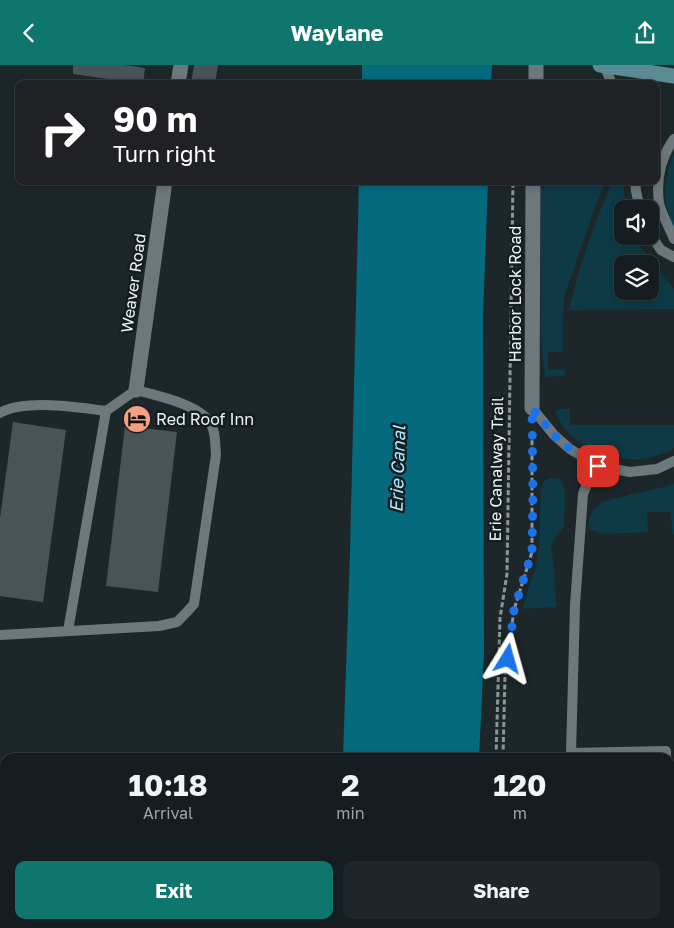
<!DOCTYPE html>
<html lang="en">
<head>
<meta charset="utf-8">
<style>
  :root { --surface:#161d20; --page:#1f2629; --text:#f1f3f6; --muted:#9ea2a5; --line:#353b3e; --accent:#0f766e }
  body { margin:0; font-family:"Golos Text",sans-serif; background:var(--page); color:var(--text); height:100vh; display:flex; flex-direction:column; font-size:19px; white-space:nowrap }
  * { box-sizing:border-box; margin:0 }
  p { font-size:16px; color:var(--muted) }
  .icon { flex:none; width:28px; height:28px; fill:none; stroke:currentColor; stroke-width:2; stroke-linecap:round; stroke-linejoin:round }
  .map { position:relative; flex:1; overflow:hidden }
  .drawer { position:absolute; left:0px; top:688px; width:675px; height:176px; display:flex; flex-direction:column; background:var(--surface); border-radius:15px 15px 0 0; box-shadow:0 2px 8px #0003,0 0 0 1px var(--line) }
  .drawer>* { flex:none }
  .banner { position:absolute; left:15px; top:15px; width:645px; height:105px; border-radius:10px; box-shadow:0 2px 8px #0003,0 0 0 1px var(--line); background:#202124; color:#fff; overflow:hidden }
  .fabs { position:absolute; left:614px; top:135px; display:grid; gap:10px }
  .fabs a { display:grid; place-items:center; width:45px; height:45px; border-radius:10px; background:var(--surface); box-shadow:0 2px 8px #0003,0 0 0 1px var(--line); font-size:25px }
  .pin { position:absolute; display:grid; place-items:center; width:42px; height:42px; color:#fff; margin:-21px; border-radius:10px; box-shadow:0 2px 8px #0006 }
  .me { position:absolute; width:55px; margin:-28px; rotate:8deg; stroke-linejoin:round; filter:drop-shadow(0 0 4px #0008) }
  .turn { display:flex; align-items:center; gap:18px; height:105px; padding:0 15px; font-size:22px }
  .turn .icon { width:65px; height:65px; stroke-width:2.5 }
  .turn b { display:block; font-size:35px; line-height:42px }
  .eta { display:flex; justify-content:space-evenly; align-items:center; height:85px; text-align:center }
  .eta b { font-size:30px; font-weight:700; line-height:35px }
  .primary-button { display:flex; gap:10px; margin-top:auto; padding:10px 15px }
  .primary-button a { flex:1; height:58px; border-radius:10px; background:var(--accent); color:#fff; font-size:20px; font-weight:700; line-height:58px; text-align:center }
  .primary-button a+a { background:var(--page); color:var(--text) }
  header { display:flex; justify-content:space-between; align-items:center; height:65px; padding:0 15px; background:var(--accent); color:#fff; font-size:22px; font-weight:700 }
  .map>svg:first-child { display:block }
  .green { fill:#0d3a45; fill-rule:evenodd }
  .water { fill:#066a7f }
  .building { fill:#495458 }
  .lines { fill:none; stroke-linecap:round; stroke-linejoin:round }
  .path { stroke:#8d9597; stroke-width:3; stroke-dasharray:5 2.5; stroke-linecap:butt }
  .lane { stroke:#6c787b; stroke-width:10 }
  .street { stroke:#6c787b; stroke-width:15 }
  .secondary { stroke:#5c8a95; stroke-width:15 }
  .route { stroke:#1a73e8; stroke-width:9; stroke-dasharray:0 16.2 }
  .labels { text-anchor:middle; stroke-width:5; stroke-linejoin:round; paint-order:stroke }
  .street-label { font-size:16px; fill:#eff5f7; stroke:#141d20 }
  .poi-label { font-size:16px; fill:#eff5f7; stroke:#141d20; text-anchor:start }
  .water-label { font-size:18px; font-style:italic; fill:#abebfe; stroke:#141d20 }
</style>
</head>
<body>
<header><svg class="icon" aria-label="back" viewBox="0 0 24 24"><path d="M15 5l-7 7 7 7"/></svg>Waylane<svg class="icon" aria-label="share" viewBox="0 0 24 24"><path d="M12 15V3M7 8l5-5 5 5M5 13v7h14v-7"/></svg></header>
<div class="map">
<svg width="674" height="863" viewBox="0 0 674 863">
  <rect width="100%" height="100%" fill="#1d272a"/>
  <g class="green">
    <path d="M674,90v75c-3,-9 -6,-18 -8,-27 -3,-12 2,-37 8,-48z"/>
    <path d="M541,116h65l-8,18 -33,95c-3,19 -2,38 -2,58h-15v18h17v6l-20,1 -4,-38z"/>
    <path d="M613,116h11v8l2,20h-4v27h13l6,11 33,42v20l-105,1c10,-44 25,-88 44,-129zM622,199h28v27h-28z"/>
    <path d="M560,344h10v16h104v23c-39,25 -102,7 -119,-37z"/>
    <path d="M548,413h10l5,6 2,10 -1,33 -7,8 -6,10 3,23 2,39 -33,2 5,-20 8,-22 3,-19 2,-60 3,-6z"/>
    <path d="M674,419v50h-1l-3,-22h-23l1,20 -44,2 -15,-5c-2,-13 6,-21 15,-28l55,-13z"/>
  </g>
  <g class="water">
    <path d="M362,0h130l-1,19h-129z"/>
    <path d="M359,116h129l-5,135 1,338 -5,103h-136l7,-206z"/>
    <rect x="337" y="859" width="134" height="4"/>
  </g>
  <g class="building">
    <path d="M73,0h52l20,3 -2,16 -70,-10z"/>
    <path d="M194,0h24l-3,19h-24z"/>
    <path d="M13,357l53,8 -23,172 -43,-6v-78z"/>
    <path d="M125,361l52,6 -19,160 -52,-6z"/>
  </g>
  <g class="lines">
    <g class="path">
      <path d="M496,692l4,-139 7,-44 6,-393"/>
      <path d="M503,692l2,-82 9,-65 18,-58v-121"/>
      <path d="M486,863v-4"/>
      <path d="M498,863v-4"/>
    </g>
    <g class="lane">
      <path d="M604,0l8,19"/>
      <path d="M674,74c-13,18 -18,41 -15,64 2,10 11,26 15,36"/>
      <path d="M635,116l1,10 4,18"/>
      <path d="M650,169l11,16 13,7"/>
      <path d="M532,343l22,27 16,14 28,17 32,6 27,-3 17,-8"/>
      <path d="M0,348c25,-14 78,-6 106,-2l30,-21c21,6 64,14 75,34 5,9 4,20 5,31l-22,149 -9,10 -8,8 -18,4 -159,9"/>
      <path d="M595,400l-12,29 -8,111 -4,148 95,-2v6"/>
      <path d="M68,566l38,-220"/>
      <path d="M665,863v-4"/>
    </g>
    <g class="street">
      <path d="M178,19l3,-19"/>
      <path d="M536,19v-19"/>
      <path d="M136,325l29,-209"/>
      <path d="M532,343l1,-227"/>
    </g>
    <path class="secondary" d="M600,0l74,11"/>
  </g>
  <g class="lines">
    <path class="route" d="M508,594l6,-49 18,-58 1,-57 -1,-87 22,27 16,14 28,17"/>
  </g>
  <defs>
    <symbol id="hotel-disc" viewBox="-11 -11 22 22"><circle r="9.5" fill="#f39f84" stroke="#141d20"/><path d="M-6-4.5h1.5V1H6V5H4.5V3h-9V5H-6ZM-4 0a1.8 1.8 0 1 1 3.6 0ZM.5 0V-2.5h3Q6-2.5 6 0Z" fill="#111"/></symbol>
  </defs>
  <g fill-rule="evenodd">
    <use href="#hotel-disc" x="121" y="338" width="32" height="32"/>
  </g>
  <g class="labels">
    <g class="street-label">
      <text transform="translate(133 218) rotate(-82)" y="6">Weaver Road</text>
      <text transform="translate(515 229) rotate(-90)" y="6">Harbor Lock Road</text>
      <text transform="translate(496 404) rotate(-89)" y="6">Erie Canalway Trail</text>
    </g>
    <g class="poi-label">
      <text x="156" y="360">Red Roof Inn</text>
    </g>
    <g class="water-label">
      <text transform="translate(398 404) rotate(-88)" y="6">Erie Canal</text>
    </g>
  </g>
</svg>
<div class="fabs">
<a><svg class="icon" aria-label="sound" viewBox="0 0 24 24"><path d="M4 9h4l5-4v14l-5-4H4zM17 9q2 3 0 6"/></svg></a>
<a><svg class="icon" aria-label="layers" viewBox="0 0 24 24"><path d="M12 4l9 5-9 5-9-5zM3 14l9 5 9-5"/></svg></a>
</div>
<div class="pin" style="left:598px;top:401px;background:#d93025"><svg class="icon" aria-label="arrive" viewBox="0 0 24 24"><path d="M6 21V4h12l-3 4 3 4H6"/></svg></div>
<svg class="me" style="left:508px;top:594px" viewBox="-20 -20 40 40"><path d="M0-17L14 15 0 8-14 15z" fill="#1a73e8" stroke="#fff" stroke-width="4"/></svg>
<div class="banner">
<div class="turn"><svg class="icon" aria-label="right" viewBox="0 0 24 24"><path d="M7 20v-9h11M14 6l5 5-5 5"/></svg><div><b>90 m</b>Turn right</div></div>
</div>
<section class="drawer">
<div class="eta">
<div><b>10:18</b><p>Arrival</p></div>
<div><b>2</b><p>min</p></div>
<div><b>120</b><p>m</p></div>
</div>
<div class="primary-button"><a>Exit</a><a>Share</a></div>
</section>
</div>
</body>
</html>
